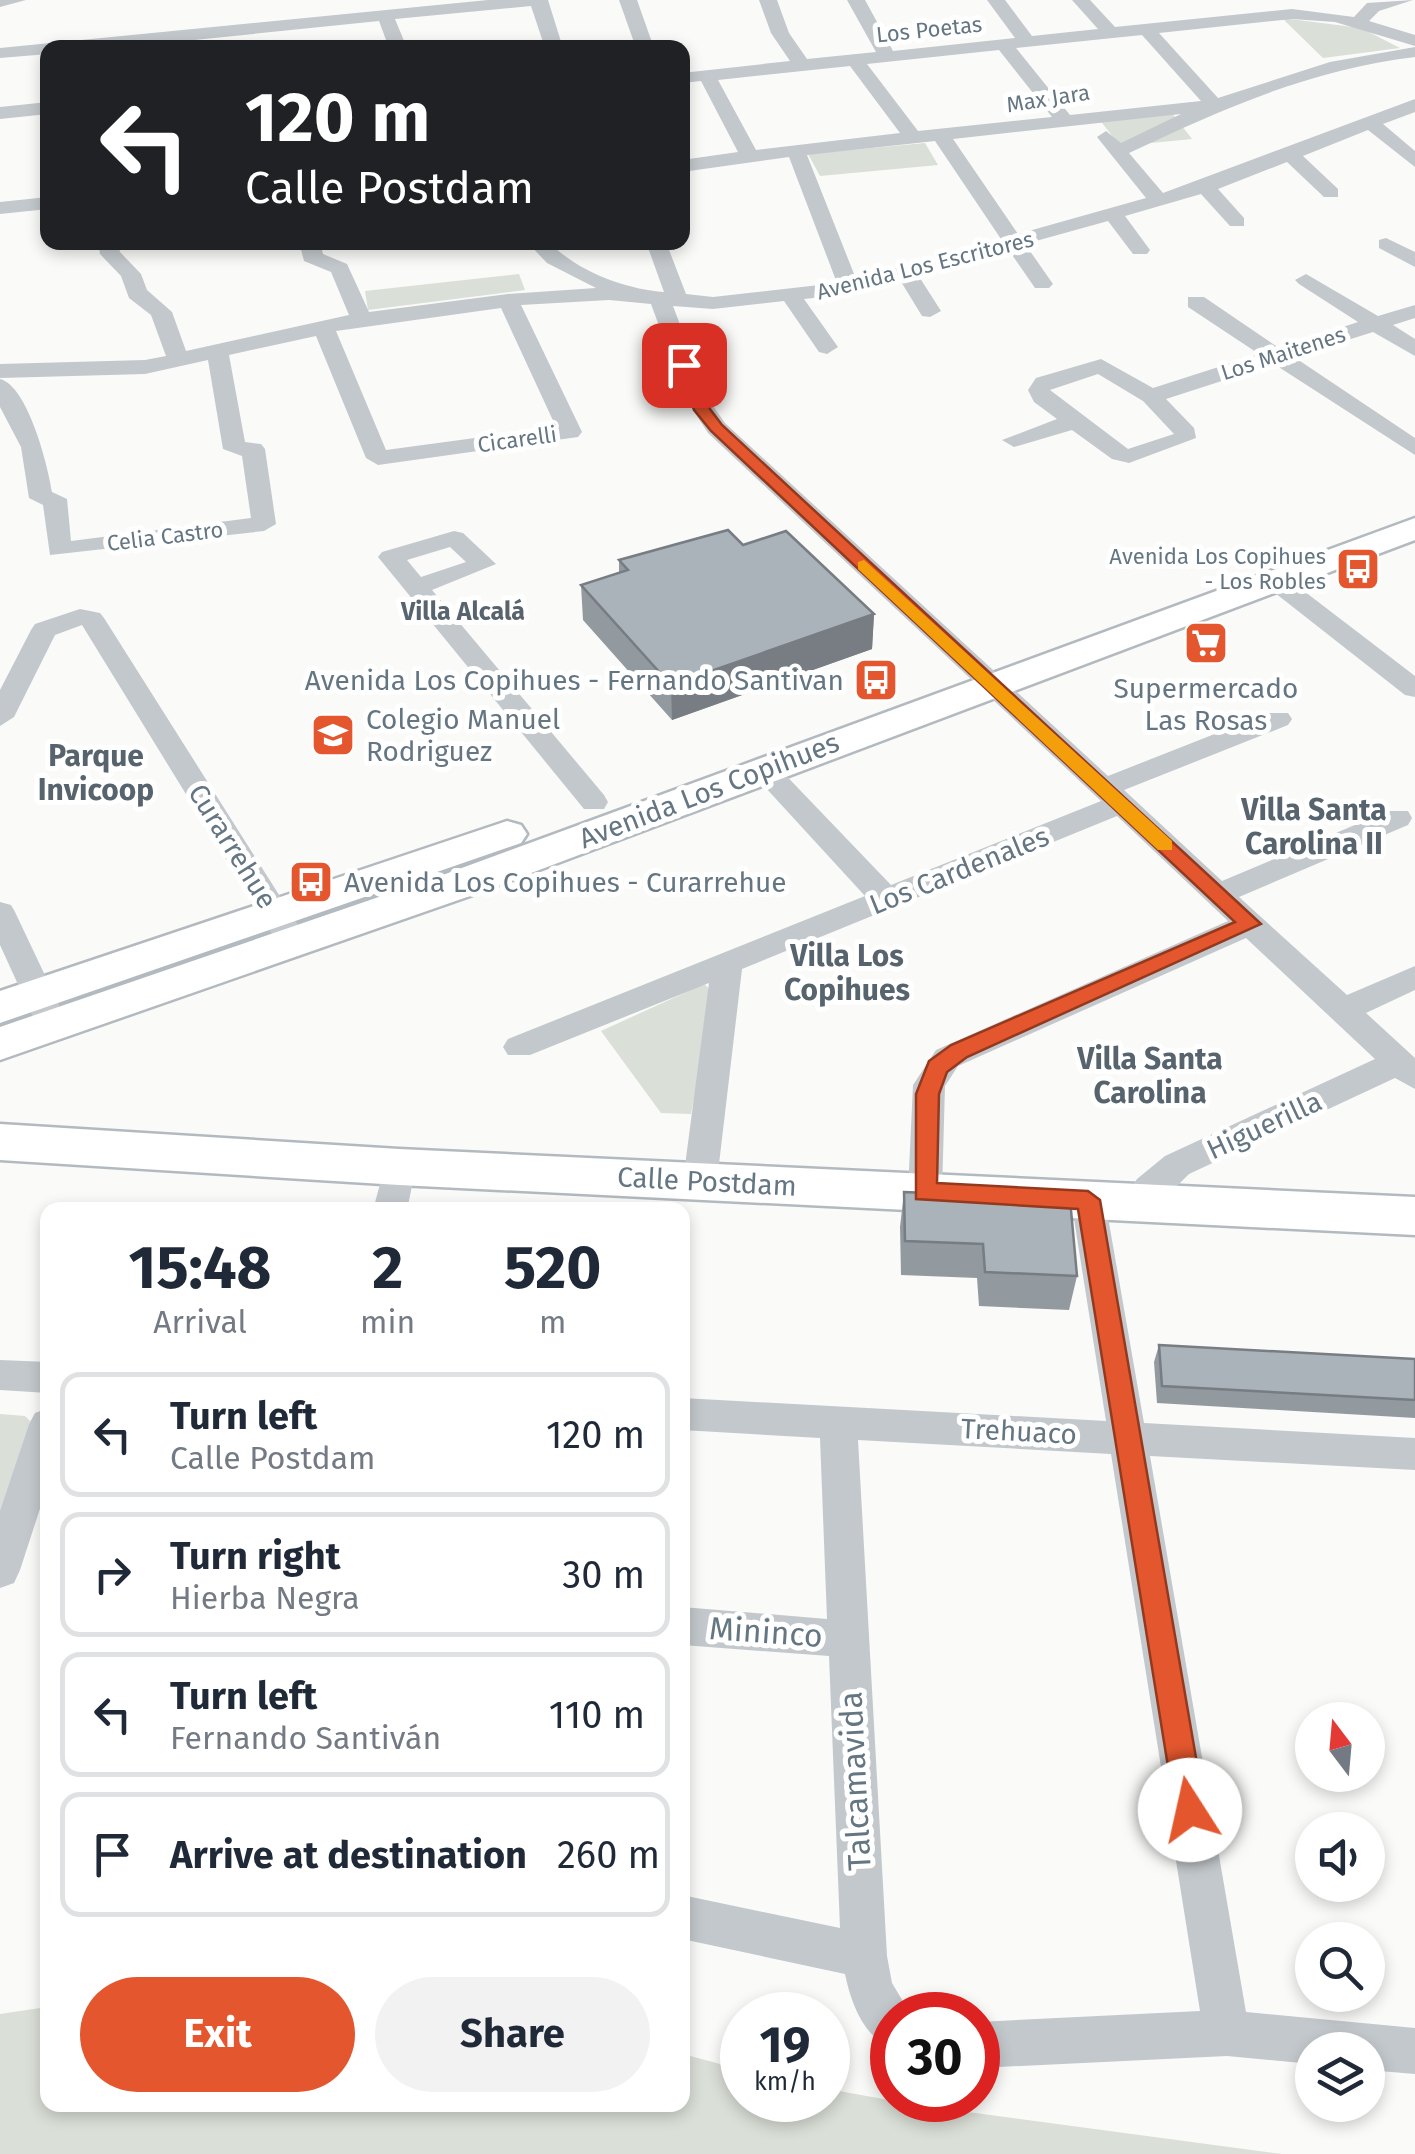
<!DOCTYPE html>
<html lang="en">
<head>
<meta charset="utf-8">
<style>
  :root { --surface:#fff; --page:#f2f2f3; --text:#1f2937; --muted:#747a83; --line:#e0e1e3; --accent:#e4572e }
  body { margin:0; font-family:"Fira Sans",sans-serif; background:var(--page); color:var(--text); height:100vh; display:flex; flex-direction:column; font-size:38px; white-space:nowrap }
  * { box-sizing:border-box; margin:0 }
  p { font-size:32px; color:var(--muted) }
  .icon { flex:none; width:55px; height:55px; fill:none; stroke:currentColor; stroke-width:2; stroke-linecap:round; stroke-linejoin:round }
  .map { position:relative; flex:1; overflow:hidden }
  .drawer { position:absolute; left:40px; top:1202px; width:650px; height:910px; display:flex; flex-direction:column; background:var(--surface); border-radius:20px; box-shadow:0 5px 15px #0003 }
  .drawer>* { flex:none }
  .banner { position:absolute; left:40px; top:40px; width:650px; height:210px; border-radius:20px; box-shadow:0 5px 15px #0003; background:#202124; color:#fff; overflow:hidden }
  .needle { width:65px; rotate:344deg }
  .controls { position:absolute; left:1295px; top:1702px; display:grid; gap:20px }
  .controls a { display:grid; place-items:center; width:90px; height:90px; border-radius:50%; background:var(--surface); box-shadow:0 5px 15px #0003; font-size:50px }
  .speed { position:absolute; left:720px; top:1992px; display:flex; gap:20px; font-size:50px; font-weight:700; text-align:center }
  .speed>* { display:grid; place-content:center; width:130px; height:130px; border-radius:50%; background:var(--surface); box-shadow:0 5px 15px #0003; line-height:1 }
  .speed small { font-size:25px; font-weight:400 }
  .speed .limit { border:15px solid #d22; background:#fff; color:#111 }
  .pin { position:absolute; display:grid; place-items:center; width:85px; height:85px; color:#fff; margin:-42px; border-radius:20px; box-shadow:0 5px 15px #0006 }
  .me { position:absolute; width:110px; margin:-55px; rotate:350deg; stroke-linejoin:round; filter:drop-shadow(0 0 8px #0008) }
  .turn { display:flex; align-items:center; gap:35px; height:210px; padding:0 40px; font-size:45px }
  .turn .icon { width:130px; height:130px; stroke-width:2.5 }
  .turn b { display:block; font-size:70px; line-height:85px }
  .eta { display:flex; justify-content:space-evenly; align-items:center; height:170px; text-align:center }
  .eta b { font-size:60px; font-weight:700; line-height:70px }
  .cta { display:flex; gap:20px; margin-top:auto; padding:20px 40px }
  .cta a { flex:1; height:115px; border-radius:60px; background:var(--accent); color:#fff; font-size:40px; font-weight:700; line-height:115px; text-align:center }
  .cta a+a { background:var(--page); color:var(--text) }
  ul { padding:0; list-style:none }
  li { display:flex; align-items:center; gap:30px; height:125px; margin:0 20px 15px; padding:0 20px; border:5px solid var(--line); border-radius:20px }
  li div { flex:1 }
  li b { display:block; font-size:38px }
  li em { font-style:normal }
  .map>svg:first-child { display:block }
  .green { fill:#dadfd7 }
  .lines { fill:none; stroke-linecap:round; stroke-linejoin:round }
  .secondary-casing { stroke:#b3babf; stroke-width:5 }
  .street { fill:#c3c8cc; fill-rule:evenodd }
  .secondary { fill:#fff; fill-rule:evenodd }
  .wall { fill:#929a9f }
  .shaded-wall { fill:#777d82 }
  .building { fill:#aab3b9; stroke:#777d82; stroke-width:2.5 }
  .route { fill:#e4572e; stroke:#94391e; stroke-width:2.5 }
  .slow { fill:#f59e0b }
  .labels { text-anchor:middle; stroke-width:10; stroke-linejoin:round; paint-order:stroke }
  .far-street-label { font-size:22px; fill:#657683; stroke:#fff }
  .far-poi-label { font-size:22px; fill:#657683; stroke:#fff; text-anchor:end }
  .far-neighbourhood-label { font-size:25px; font-weight:bold; fill:#57646e; stroke:#fff }
  .poi-label { font-size:28px; fill:#657683; stroke:#fff; text-anchor:start }
  .street-label { font-size:28px; fill:#657683; stroke:#fff }
  .neighbourhood-label { font-size:30px; font-weight:bold; fill:#57646e; stroke:#fff }
  .near-street-label { font-size:32px; fill:#657683; stroke:#fff }
</style>
</head>
<body>
<div class="map">
<svg width="1415" height="2154" viewBox="0 0 1415 2154">
  <rect width="100%" height="100%" fill="#fafaf8"/>
  <g class="green">
    <path d="M1282,18l79,10 39,20 -77,10z"/>
    <path d="M1168,108l24,31 -72,7 -24,-31z"/>
    <path d="M925,143l13,22 -118,11 -12,-22z"/>
    <path d="M519,274l6,16 -157,20 -3,-19z"/>
    <path d="M704,984l10,9 -23,121 -30,-1 -60,-82z"/>
    <path d="M0,1414l25,2 5,5 -30,93z"/>
    <path d="M47,2007l1,98h634l1,-51 59,16v30h86v-11l88,16 366,49h-1282v-140z"/>
  </g>
  <g class="lines">
    <defs>
      <g id="secondary">
        <path d="M1415,518v22l-945,356 -470,164v-33l440,-151z"/>
        <path d="M507,821l14,4 6,9 -6,9 -521,180v-32z"/>
        <path d="M0,1124l399,25 1016,48v38l-1016,-50 -399,-25z"/>
      </g>
    </defs>
    <use href="#secondary" class="secondary-casing"/>
    <g class="street">
      <path d="M0,0h26l-26,7z"/>
      <path d="M488,0h60l15,48h-18l-14,-42 -136,13 12,29h-18l-10,-27 -263,27h-68v6l-48,4v-10z"/>
      <path d="M619,0h18l17,48h-18z"/>
      <path d="M759,0h18l12,33 18,26 69,-7 -29,-52h18l28,51 122,-13 -28,-38h18l27,36 66,-7 -26,-29h18l25,27 177,-18 62,8 13,-14 46,-3 -34,11 -10,10 46,14v11l-80,-24 -43,-3 -133,14 59,65 112,-36 85,-15v10c-103,12 -193,52 -286,96l34,40 252,-94v13l-32,12 32,27v16l-47,-37 -65,26 35,33v8h-14l-37,-35 -69,27 26,29v8h-14l-29,-32 -76,22 25,34 -3,4h-14l-25,-33 -83,23 28,40 -4,4h-14l-27,-39 -90,26 23,36 -11,6 -8,-1 -22,-36 -51,14 -45,5 34,48 -11,7 -8,-2 -35,-51 -71,8 -40,-3 35,93 17,24 383,353 160,-63h20l4,6 -4,6 -164,65 98,91 166,-70h20l4,7 -4,7 -169,72 108,98 68,-29v24l-49,23 49,45v31l-20,-11 -206,96 -38,38 -12,3 -12,-3 -5,-10 15,-23 28,-23 210,-97 -129,-121 -288,128 -13,20 -3,106 -5,9 -12,4 -12,-4 -5,-9 5,-107 23,-35 292,-129 -111,-105 -375,153 -25,212 -5,9 -12,4 -12,-4 -5,-9 26,-198 -179,72h-22l-5,-8 5,-8 357,-143 -111,-121 -4,-6 4,-6h20l117,122 210,-84 -393,-368 -22,-34 -35,-95 -42,-4 -88,5 61,127 -4,5 -200,28 -12,-7 -50,-122 -87,19 16,87 16,2 4,5 11,75 -12,7 -214,24 -7,-50 -14,-7 -8,-51 -21,-40v-28c28,7 48,87 52,113l15,7 4,42 180,-23 -9,-62 -19,-7 -15,-89 -63,14 -145,4v-14l145,-4 21,-4 -15,-41 -22,-17 -8,-22 -21,-22 -2,-12h20l2,10 21,22 6,16 25,22 14,39 163,-36 -18,-43 -27,-11 -5,-19h21l3,12 24,10 22,48 139,-18 88,-6 -49,-25 -20,-21h22c29,30 76,47 115,50l-18,-50h20l20,52 27,3 124,-14 -48,-126 -107,15v-12l56,-8 -37,-71 -19,2v-10l108,-12 -19,-28zM1142,35l59,66 -131,14 -54,-67zM999,50l53,67 -134,14 -51,-67zM850,66l50,67 -144,17 -38,-70zM1181,114l-60,29 -15,-12 -9,6 49,61 -128,36 -65,-95zM935,141l66,98 -145,40 -49,-124zM501,308l55,119 -170,23 -50,-119z"/>
      <path d="M48,102v12l-48,5v-12z"/>
      <path d="M48,197v12l-48,5v-12z"/>
      <path d="M1386,238l29,14v15l-36,-19v-8z"/>
      <path d="M1306,274l72,42 37,-11v13l-22,7 22,14v17l-42,-24 -79,25 121,81v17l-141,-91 -108,35 28,29 2,10 -67,25 -17,-4 -40,-29 -58,17 -12,-7 55,-21 -23,-17 -6,-12 8,-12 65,-19 52,29 106,-34 -71,-47v-10h16l75,51 79,-26 -59,-38 -4,-4zM1098,374l45,27 31,33 -46,15 -78,-59z"/>
      <path d="M454,531l9,2 33,31 -64,26 172,205 4,7 -4,7h-20l-206,-252 4,-5zM450,547l16,15 -45,15 -14,-17z"/>
      <path d="M1274,572l9,3 132,101v21l-10,-2 -140,-110 -4,-5 4,-5z"/>
      <path d="M80,609l20,4 4,5 201,318 4,8 -4,8h-22l-201,-327 -27,10 -41,82 -14,9v-36l31,-60 4,-6z"/>
      <path d="M0,902l11,3 4,7 54,114 -5,8h-22l-5,-8 -37,-81z"/>
      <path d="M399,1154l12,4 5,9 -9,43h-34l14,-52z"/>
      <path d="M1088,1187l12,4 5,9 39,223 271,15v32l-265,-14 96,556 169,16v46l-47,-4v-20h-56v14l-85,-8 -249,12v-46l222,-11 -89,-557 -253,-14 29,516 5,27 19,32h-19v33c-28,-10 -41,-45 -47,-74l-163,-35v-44l158,33 -11,-272 -147,-11v-38l145,12 -7,-181 -138,-8v-32l424,23 -35,-221 5,-9z"/>
      <path d="M0,1360l48,2v31l-48,-3z"/>
      <path d="M48,1408v76l-28,86 -6,13 -14,5v-77l29,-87 6,-11z"/>
    </g>
    <use href="#secondary" class="secondary"/>
  </g>
  <g class="wall">
    <path d="M743,545l131,69 -2,35 -200,71 -89,-100 -2,-35 38,-12v-13z"/>
    <path d="M904,1192l173,84 -8,34 -90,-4 -2,-28 -76,-3 -1,-48z"/>
    <path d="M1159,1345l256,14v59l-258,-15 -3,-41z"/>
  </g>
  <path class="shaded-wall" d="M874,614l-2,35 -200,71 -1,-35z"/>
  <g class="building">
    <path d="M728,530l15,15 43,-14 88,83 -203,71 -90,-100 47,-15 -9,-10z"/>
    <path d="M904,1192l166,7 7,77 -92,-4 -2,-28 -78,-3z"/>
    <path d="M1159,1345l256,14v41l-253,-14z"/>
  </g>
  <path class="route" d="M679,362h11l20,47 12,16 539,499 -294,133 -20,15 -8,22 -2,89 151,8 12,9 105,610 -5,10 -10,5 -11,-5 -4,-10 -97,-601 -162,-10v-105l13,-33 22,-16 284,-123 -524,-491 -17,-21z"/>
  <path class="slow" d="M864,560l308,281v9h-14l-300,-281v-7z"/>
  <defs>
    <symbol id="bus-square" viewBox="-11 -11 22 22"><rect x="-9" y="-9" width="18" height="18" rx="4" fill="#e4572e" stroke="#fff"/><path d="M-5-6H5V4H4V6H2V4H-2V6H-4V4H-5ZM-3.5-4V0h7V-4ZM-3.5 1.2v1.5H-2V1.2ZM2 1.2v1.5H3.5V1.2Z" fill="#fff"/></symbol>
    <symbol id="supermarket-square" viewBox="-11 -11 22 22"><rect x="-9" y="-9" width="18" height="18" rx="4" fill="#e4572e" stroke="#fff"/><path d="M-6-5.5h2.5l.6 2H6L4.5 2H-2.5L-4.4-4H-6ZM-1.5 3.2a1.3 1.3 0 1 0 .1 0ZM3 3.2a1.3 1.3 0 1 0 .1 0Z" fill="#fff"/></symbol>
    <symbol id="school-square" viewBox="-11 -11 22 22"><rect x="-9" y="-9" width="18" height="18" rx="4" fill="#e4572e" stroke="#fff"/><path d="M0-5L7-2L0 1L-7-2ZM-4 1L0 2.5L4 1V4Q0 6-4 4Z" fill="#fff"/></symbol>
  </defs>
  <g fill-rule="evenodd">
    <use href="#bus-square" x="1333" y="544" width="50" height="50"/>
    <use href="#supermarket-square" x="1181" y="618" width="50" height="50"/>
    <use href="#bus-square" x="851" y="655" width="50" height="50"/>
    <use href="#school-square" x="308" y="710" width="50" height="50"/>
    <use href="#bus-square" x="286" y="857" width="50" height="50"/>
  </g>
  <g class="labels">
    <g class="far-street-label">
      <text transform="translate(929 29) rotate(-6)" y="8">Los Poetas</text>
      <text transform="translate(1048 98) rotate(-9)" y="8">Max Jara</text>
      <text transform="translate(925 265) rotate(-14)" y="8">Avenida Los Escritores</text>
      <text transform="translate(1283 353) rotate(-18)" y="8">Los Maitenes</text>
      <text transform="translate(517 439) rotate(-8)" y="8">Cicarelli</text>
      <text transform="translate(165 536) rotate(-7)" y="8">Celia Castro</text>
    </g>
    <g class="far-poi-label">
      <text x="1326" y="564">Avenida Los Copihues<tspan x="1326" dy="25">- Los Robles</tspan></text>
    </g>
    <g class="far-neighbourhood-label">
      <text x="463" y="620">Villa Alcalá</text>
    </g>
    <g class="poi-label">
      <text x="844" y="690" text-anchor="end">Avenida Los Copihues - Fernando Santivan</text>
      <text x="1206" y="698" text-anchor="middle">Supermercado<tspan x="1206" dy="32">Las Rosas</tspan></text>
      <text x="366" y="729">Colegio Manuel<tspan x="366" dy="32">Rodriguez</tspan></text>
      <text x="344" y="892">Avenida Los Copihues - Curarrehue</text>
    </g>
    <g class="street-label">
      <text transform="translate(709 790) rotate(-21)" y="10">Avenida Los Copihues</text>
      <text transform="translate(233 846) rotate(58)" y="10">Curarrehue</text>
      <text transform="translate(959 870) rotate(-22)" y="10">Los Cardenales</text>
      <text transform="translate(1264 1125) rotate(-25)" y="10">Higuerilla</text>
      <text transform="translate(707 1181) rotate(3)" y="10">Calle Postdam</text>
      <text transform="translate(1019 1431) rotate(3)" y="10">Trehuaco</text>
    </g>
    <g class="neighbourhood-label">
      <text x="96" y="766">Parque<tspan x="96" dy="34">Invicoop</tspan></text>
      <text x="1314" y="820">Villa Santa<tspan x="1314" dy="34">Carolina II</tspan></text>
      <text x="847" y="966">Villa Los<tspan x="847" dy="34">Copihues</tspan></text>
      <text x="1150" y="1069">Villa Santa<tspan x="1150" dy="34">Carolina</tspan></text>
    </g>
    <g class="near-street-label">
      <text transform="translate(766 1632) rotate(4)" y="11">Mininco</text>
      <text transform="translate(855 1781) rotate(-93)" y="11">Talcamavida</text>
    </g>
  </g>
</svg>
<div class="controls">
<a><svg class="needle" viewBox="-14 -14 28 28"><path d="M0-13l5 13h-10z" fill="#e53935"/><path d="M0 13l5-13h-10z" fill="#747a83"/></svg></a>
<a><svg class="icon" aria-label="sound" viewBox="0 0 24 24"><path d="M4 9h4l5-4v14l-5-4H4zM17 9q2 3 0 6"/></svg></a>
<a><svg class="icon" aria-label="search" viewBox="0 0 24 24"><circle cx="10" cy="10" r="6"/><path d="M15 15l6 6"/></svg></a>
<a><svg class="icon" aria-label="layers" viewBox="0 0 24 24"><path d="M12 4l9 5-9 5-9-5zM3 14l9 5 9-5"/></svg></a>
</div>
<div class="speed"><div>19<small>km/h</small></div><div class="limit">30</div></div>
<div class="pin" style="left:684px;top:365px;background:#d93025"><svg class="icon" aria-label="arrive" viewBox="0 0 24 24"><path d="M6 21V4h12l-3 4 3 4H6"/></svg></div>
<svg class="me" style="left:1190px;top:1810px" viewBox="-20 -20 40 40"><circle r="19" fill="#fff"/><path d="M0-13L10 11 0 6-10 11z" fill="#e4572e"/></svg>
<div class="banner">
<div class="turn"><svg class="icon" aria-label="left" viewBox="0 0 24 24"><path d="M17 20v-9H6M10 6l-5 5 5 5"/></svg><div><b>120 m</b>Calle Postdam</div></div>
</div>
<section class="drawer">
<div class="eta">
<div><b>15:48</b><p>Arrival</p></div>
<div><b>2</b><p>min</p></div>
<div><b>520</b><p>m</p></div>
</div>
<ul>
<li><svg class="icon" aria-label="left" viewBox="0 0 24 24"><path d="M17 20v-9H6M10 6l-5 5 5 5"/></svg><div><b>Turn left</b><p>Calle Postdam</p></div><em>120 m</em></li>
<li><svg class="icon" aria-label="right" viewBox="0 0 24 24"><path d="M7 20v-9h11M14 6l5 5-5 5"/></svg><div><b>Turn right</b><p>Hierba Negra</p></div><em>30 m</em></li>
<li><svg class="icon" aria-label="left" viewBox="0 0 24 24"><path d="M17 20v-9H6M10 6l-5 5 5 5"/></svg><div><b>Turn left</b><p>Fernando Santiván</p></div><em>110 m</em></li>
<li><svg class="icon" aria-label="arrive" viewBox="0 0 24 24"><path d="M6 21V4h12l-3 4 3 4H6"/></svg><div><b>Arrive at destination</b></div><em>260 m</em></li>
</ul>
<div class="cta"><a>Exit</a><a>Share</a></div>
</section>
</div>
</body>
</html>
